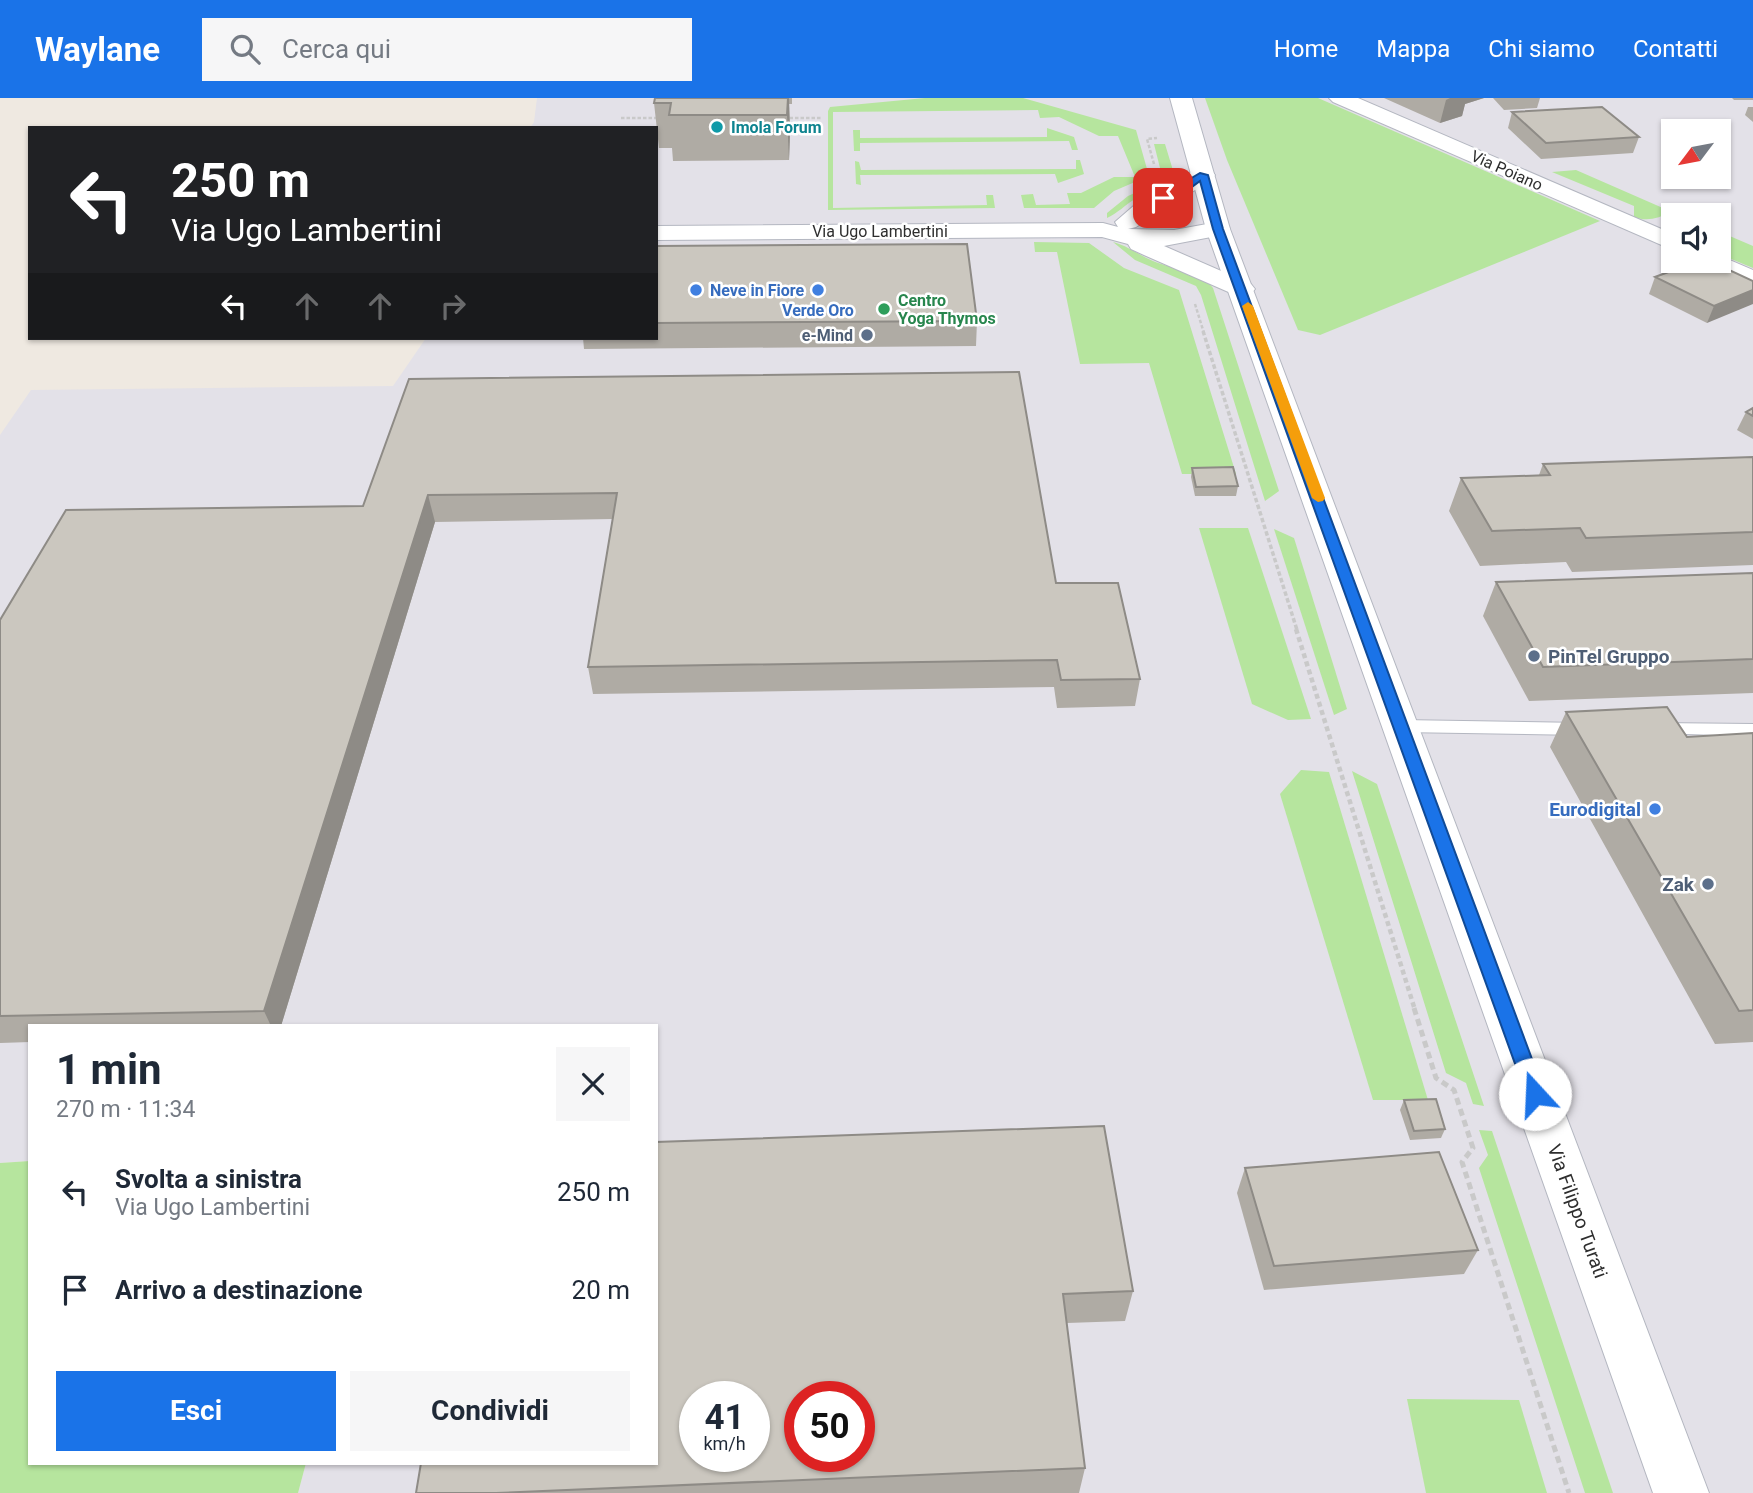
<!DOCTYPE html>
<html lang="it">
<head>
<meta charset="utf-8">
<style>
  :root { --surface:#fff; --page:#f6f6f7; --text:#1f2937; --muted:#747a83; --accent:#1a73e8 }
  body { margin:0; font-family:Roboto,sans-serif; background:var(--page); color:var(--text); height:100vh; display:flex; flex-direction:column; font-size:26px; white-space:nowrap }
  * { box-sizing:border-box; margin:0 }
  p { font-size:23px; color:var(--muted) }
  .icon { flex:none; width:38px; height:38px; fill:none; stroke:currentColor; stroke-width:2; stroke-linecap:round; stroke-linejoin:round }
  .map { position:relative; flex:1; overflow:hidden }
  .details { position:absolute; left:28px; top:926px; width:630px; height:441px; display:flex; flex-direction:column; background:var(--surface); border-radius:0px; box-shadow:0 2px 5px #0004 }
  .details>* { flex:none }
  .hud { position:absolute; left:28px; top:28px; width:630px; height:214px; border-radius:0px; box-shadow:0 2px 5px #0004; background:#202124; color:#fff; overflow:hidden }
  .needle { width:46px; rotate:238deg }
  .controls { position:absolute; left:1661px; top:21px; display:grid; gap:14px }
  .controls a { display:grid; place-items:center; width:70px; height:70px; border-radius:0px; background:var(--surface); box-shadow:0 2px 5px #0004; font-size:35px }
  .speed { position:absolute; left:679px; top:1283px; display:flex; gap:14px; font-size:35px; font-weight:700; text-align:center }
  .speed>* { display:grid; place-content:center; width:91px; height:91px; border-radius:50%; background:var(--surface); box-shadow:0 2px 5px #0004; line-height:1 }
  .speed small { font-size:18px; font-weight:400 }
  .speed .limit { border:10px solid #d22; background:#fff; color:#111 }
  .pin { position:absolute; display:grid; place-items:center; width:60px; height:60px; color:#fff; margin:-30px; border-radius:14px; box-shadow:0 4px 10px #0006 }
  .me { position:absolute; width:77px; margin:-38px; rotate:340deg; stroke-linejoin:round; filter:drop-shadow(0 0 5px #0008) }
  .turn { display:flex; align-items:center; gap:24px; height:147px; padding:0 28px; font-size:32px }
  .turn .icon { width:91px; height:91px; stroke-width:2.5 }
  .turn b { display:block; font-size:49px; line-height:60px }
  .lanes { display:flex; align-items:center; height:66px; padding:0 28px; background:#0003; justify-content:center; gap:35px; direction:ltr }
  .lanes .off { opacity:.35 }
  .round { display:grid; place-items:center; flex:none; width:74px; height:74px; border-radius:0px; background:var(--page) }
  .headline { display:flex; align-items:center; justify-content:space-between; height:119px; padding:0 28px }
  h1 { font-size:42px; font-weight:700; line-height:52px }
  .button { display:flex; gap:14px; margin-top:auto; padding:14px 28px }
  .button a { flex:1; height:80px; border-radius:0px; background:var(--accent); color:#fff; font-size:28px; font-weight:700; line-height:80px; text-align:center }
  .button a+a { background:var(--page); color:var(--text) }
  ul { padding:0; list-style:none }
  li { display:flex; align-items:center; gap:21px; height:98px; padding:0 28px }
  li div { flex:1 }
  li b { display:block; font-size:26px }
  li em { font-style:normal }
  header { display:flex; align-items:center; gap:42px; box-sizing:border-box; height:98px; padding:0 35px; background:var(--accent); color:#fff }
  header strong { font-size:33px }
  nav { display:flex; gap:38px; margin-inline-start:auto; font-size:24px }
  .search { width:490px; height:63px; background:var(--page); display:flex; align-items:center; gap:18px; box-sizing:border-box; padding:0 24px; border-radius:0px; color:var(--muted); font-size:26px }
  .map>svg:first-child { display:block }
  .industrial { fill:#e3e1e8; fill-rule:evenodd }
  .green { fill:#b6e59e }
  .lines { fill:none; stroke-linecap:round; stroke-linejoin:round }
  .service-casing { stroke:#b4b7c1; stroke-width:2 }
  .minor-casing { stroke:#b4b7c1; stroke-width:2 }
  .secondary-casing { stroke:#b4b7c1; stroke-width:2 }
  .path-far3 { stroke:#c9c9c9; stroke-width:2.5; stroke-dasharray:3.5 2; stroke-linecap:butt }
  .path-far2 { stroke:#c9c9c9; stroke-width:3.5; stroke-dasharray:4.5 2.5; stroke-linecap:butt }
  .path-far1 { stroke:#c9c9c9; stroke-width:4.5; stroke-dasharray:5 3.5; stroke-linecap:butt }
  .path { stroke:#c9c9c9; stroke-width:5; stroke-dasharray:7 4.5; stroke-linecap:butt }
  .service { fill:#fff; fill-rule:evenodd }
  .minor { fill:#fff; fill-rule:evenodd }
  .secondary { fill:#fff; fill-rule:evenodd }
  .wall { fill:#afaba4 }
  .shaded-wall { fill:#8e8b86 }
  .building { fill:#cbc7bf; stroke:#8e8b86; stroke-width:2; fill-rule:evenodd }
  .route { fill:#1a73e8; stroke:#114b97; stroke-width:2 }
  .slow { fill:#f59e0b }
  .culture-dot { fill:#0f9aa8; stroke:#fff; stroke-width:2.5 }
  .shop-dot { fill:#3f7fe0; stroke:#fff; stroke-width:2.5 }
  .leisure-dot { fill:#2e9e5b; stroke:#fff; stroke-width:2.5 }
  .service-dot { fill:#5c6f8a; stroke:#fff; stroke-width:2.5 }
  .labels { text-anchor:middle; stroke-width:5; stroke-linejoin:round; paint-order:stroke }
  .far-culture-label { font-size:16px; font-weight:bold; fill:#0d838f; stroke:#fff; text-anchor:start }
  .far-street-label { font-size:16px; fill:#2e2e2e; stroke:#fff }
  .far-shop-label { font-size:16px; font-weight:bold; fill:#366cbe; stroke:#fff; text-anchor:start }
  .far-leisure-label { font-size:16px; font-weight:bold; fill:#27864d; stroke:#fff; text-anchor:start }
  .far-service-label { font-size:16px; font-weight:bold; fill:#4e5e75; stroke:#fff; text-anchor:end }
  .service-label { font-size:19px; font-weight:bold; fill:#4e5e75; stroke:#fff; text-anchor:start }
  .shop-label { font-size:19px; font-weight:bold; fill:#366cbe; stroke:#fff; text-anchor:end }
  .street-label { font-size:19px; fill:#2e2e2e; stroke:#fff }
</style>
</head>
<body>
<header>
<strong>Waylane</strong>
<div class="search"><svg class="icon" aria-label="search" viewBox="0 0 24 24"><circle cx="10" cy="10" r="6"/><path d="M15 15l6 6"/></svg>Cerca qui</div>
<nav><a>Home</a><a>Mappa</a><a>Chi siamo</a><a>Contatti</a></nav>
</header>
<div class="map">
<svg width="1753" height="1395" viewBox="0 0 1753 1395">
  <rect width="100%" height="100%" fill="#efe9e1"/>
  <path class="industrial" d="M537,0h1216v1395h-1455l8,-30h350v-437h-626v135l-30,2v-728l31,-45 362,-4 33,-48h230v-210h-126l4,-6zM1673,33h45v46h-45zM1673,117h45v46h-45zM695,1298h59v60h-59zM800,1298h59v60h-59z"/>
  <g class="green">
    <path d="M925,0h98l113,32 13,46 -35,15 -20,17h-70l-3,-13 12,-1 3,11 34,-1 -3,-11h14l33,-16h21l-17,-41h-19l-40,-19 -19,1 -2,-8 -205,2v96l154,-3 -1,-10h7l2,13 -167,2v-99l2,-4z"/>
    <path d="M1205,0h113l282,123 -280,114 -22,-5 -71,-170z"/>
    <path d="M1047,30l27,9 4,13h-6l-3,-9 -209,2v8h-6l-1,-21h7v8l187,-1z"/>
    <path d="M1154,46h11l10,33c-10,15 -25,13 -40,22 -10,6 -17,14 -28,19v-5l21,-17 35,-16z"/>
    <path d="M1076,62h4l4,14 -26,9 -3,-9 -195,1 1,10 -5,-1 -1,-23 4,1 2,8 215,-1z"/>
    <path d="M1576,72l96,42c-14,6 -24,10 -38,5v-11l-82,-34z"/>
    <path d="M1718,133l35,15v22l-34,-14z"/>
    <path d="M1034,144l55,1 35,25 55,22 57,184h-54l-33,-111 -69,1 -23,-112h-22z"/>
    <path d="M1113,144c15,4 26,13 40,19 19,8 48,10 60,27l66,203 -14,10 -64,-206 -5,-9 -61,-26z"/>
    <path d="M1199,430h49l63,191 -23,1 -36,-16z"/>
    <path d="M1274,431l20,9 53,171 -13,6z"/>
    <path d="M1301,672l28,2 99,328h-55l-93,-306z"/>
    <path d="M1352,673l25,13 107,322 -11,-2 -7,-21 -20,-10z"/>
    <path d="M1479,1032l13,1 121,362h-28l-106,-325 9,-13z"/>
    <path d="M30,1063v302h276l-8,30h-298v-330z"/>
    <path d="M1407,1301l112,1 28,93h-121z"/>
  </g>
  <g class="lines">
    <defs>
      <g id="service">
        <path d="M1401,622l181,3 7,2 2,4 -2,4 -7,2 -181,-3 -7,-2 -2,-4 2,-4z"/>
        <path d="M1658,625l95,1v12l-102,-3 -2,-4 2,-4z"/>
      </g>
      <g id="minor">
        <path d="M1329,0h29l315,136v16l-340,-148z"/>
        <path d="M1203,70l8,2 4,5 -4,5 -75,47 -8,2 46,1 44,-8 9,2 3,5 -3,5 -63,12 87,38 4,5 -4,5 -9,3 -9,-3 -89,-39 -13,-6 -3,-5 -26,-7 -446,3v-14l447,-3 15,4 -3,-5 22,-19 58,-33z"/>
        <path d="M1718,157l35,15v17l-49,-21 -4,-5h18z"/>
      </g>
      <path id="secondary" d="M1170,0h22l38,131 479,1264h-56l-447,-1264z"/>
    </defs>
    <use href="#service" class="service-casing"/>
    <use href="#minor" class="minor-casing"/>
    <use href="#secondary" class="secondary-casing"/>
    <g class="path-far3">
      <path d="M621,20h40"/>
      <path d="M784,20h38"/>
      <path d="M1154,66l-7,-25 10,-1"/>
      <path d="M1195,206l9,29"/>
    </g>
    <path class="path-far2" d="M1203,233l94,299"/>
    <path class="path-far1" d="M1296,531l119,381"/>
    <path class="path" d="M1414,910l22,70 18,12 19,58 -11,14 107,331"/>
    <use href="#service" class="service"/>
    <use href="#minor" class="minor"/>
    <use href="#secondary" class="secondary"/>
  </g>
  <g class="wall">
    <path d="M655,0h137v6h-3l1,29 -1,27 -116,1 -1,-13h-13l-5,-45z"/>
    <path d="M1384,0h100l-19,6 -3,12 -22,7z"/>
    <path d="M1493,0h47l-3,10 -33,2z"/>
    <path d="M1732,0h21v2h-19z"/>
    <path d="M1748,9h5v15l-8,-7z"/>
    <path d="M1512,14l127,25 -6,16 -92,6 -33,-31z"/>
    <path d="M656,148l321,75 -1,25 -392,3 -1,-11h73z"/>
    <path d="M1655,179l98,4 -46,42 -58,-29z"/>
    <path d="M409,281l647,204 84,96 -5,27 -78,2 -3,-21 -461,7 -5,-27 25,-148 -178,3 -154,504h-251v16l-30,1v-423l363,-114z"/>
    <path d="M1753,310v31l-16,-9 9,-18z"/>
    <path d="M1753,359v108l-181,7 -6,-10 -86,4 -31,-55 12,-33 78,-3 4,-11z"/>
    <path d="M1192,370l46,18 -2,10h-41l-4,-19z"/>
    <path d="M1753,475v120l-224,8 -46,-85 13,-34z"/>
    <path d="M1566,614l121,25 66,-4v309l-38,2 -165,-297z"/>
    <path d="M1404,1002l41,29 -4,9 -31,2 -10,-30z"/>
    <path d="M656,1044l477,149 -8,30 -58,2 18,145 -6,25h-663z"/>
    <path d="M1245,1070l233,82 -14,24 -200,16 -27,-97z"/>
  </g>
  <g class="shaded-wall">
    <path d="M788,0h1l1,35 -1,27 -2,-45z"/>
    <path d="M1450,0h34l-19,6 -3,12 -22,7 6,-23z"/>
    <path d="M1753,192v14l-46,19 7,-17z"/>
    <path d="M428,397l7,27 -154,504h-10l-7,-15z"/>
  </g>
  <g class="building">
    <path d="M655,0h133l-1,17h-118l2,-12h-17z"/>
    <path d="M1602,9l37,30 -93,6 -34,-31z"/>
    <path d="M967,146l10,77 -321,2v-77z"/>
    <path d="M1698,163h12l43,20v9l-39,16 -59,-29z"/>
    <path d="M1019,274l37,211h62l22,96 -79,1 -4,-20 -469,7 29,-174 -189,2 -164,516 -264,5v-396l66,-110 297,-4 46,-127z"/>
    <path d="M1753,310v8l-7,-4z"/>
    <path d="M1753,359v75l-167,6 -6,-10 -88,3 -31,-53 89,-3 -7,-11z"/>
    <path d="M1233,369l5,19 -42,1 -4,-19z"/>
    <path d="M1753,475v86l-210,8 -47,-85z"/>
    <path d="M1667,609l20,30 66,-4v277l-14,1 -173,-299z"/>
    <path d="M1436,1001l9,30 -31,2 -10,-31z"/>
    <path d="M1104,1028l29,165 -70,3 22,174 -589,25h-80l5,-30h235v-321zM695,1298h59v60h-59zM800,1298h59v60h-59z"/>
    <path d="M1439,1054l39,98 -204,16 -29,-98z"/>
  </g>
  <path class="route" d="M1200,75l8,2 15,54 322,865 -3,6 -7,2 -6,-2 -3,-6 -313,-865 -13,-48 -19,14 -18,6 -5,-3z"/>
  <path class="slow" d="M1248,204l5,4 72,192 -2,3 -5,1 -6,-4 -70,-192z"/>
  <circle class="culture-dot" cx="717" cy="29" r="7"/>
  <g class="shop-dot">
    <circle cx="696" cy="192" r="7"/>
    <circle cx="818" cy="192" r="7"/>
    <circle cx="1655" cy="711" r="7"/>
  </g>
  <circle class="leisure-dot" cx="884" cy="211" r="7"/>
  <g class="service-dot">
    <circle cx="867" cy="237" r="7"/>
    <circle cx="1534" cy="558" r="7"/>
    <circle cx="1708" cy="786" r="7"/>
  </g>
  <g class="labels">
    <g class="far-culture-label">
      <text x="731" y="35">Imola Forum</text>
    </g>
    <g class="far-street-label">
      <text transform="translate(1507 72) rotate(24)" y="6">Via Poiano</text>
      <text x="880" y="139">Via Ugo Lambertini</text>
    </g>
    <g class="far-shop-label">
      <text x="710" y="198">Neve in Fiore</text>
      <text x="818" y="218" text-anchor="middle">Verde Oro</text>
    </g>
    <g class="far-leisure-label">
      <text x="898" y="208">Centro<tspan x="898" dy="18">Yoga Thymos</tspan></text>
    </g>
    <g class="far-service-label">
      <text x="853" y="243">e-Mind</text>
    </g>
    <g class="service-label">
      <text x="1548" y="565">PinTel Gruppo</text>
      <text x="1694" y="793" text-anchor="end">Zak</text>
    </g>
    <g class="shop-label">
      <text x="1641" y="718">Eurodigital</text>
    </g>
    <g class="street-label">
      <text transform="translate(1578 1113) rotate(70)" y="7">Via Filippo Turati</text>
    </g>
  </g>
</svg>
<div class="controls">
<a><svg class="needle" viewBox="-14 -14 28 28"><path d="M0-13l5 13h-10z" fill="#e53935"/><path d="M0 13l5-13h-10z" fill="#747a83"/></svg></a>
<a><svg class="icon" aria-label="sound" viewBox="0 0 24 24"><path d="M4 9h4l5-4v14l-5-4H4zM17 9q2 3 0 6"/></svg></a>
</div>
<div class="speed"><div>41<small>km/h</small></div><div class="limit">50</div></div>
<div class="pin" style="left:1163px;top:100px;background:#d93025"><svg class="icon" aria-label="arrive" viewBox="0 0 24 24"><path d="M6 21V4h12l-3 4 3 4H6"/></svg></div>
<svg class="me" style="left:1535px;top:996px" viewBox="-20 -20 40 40"><circle r="19" fill="#fff"/><path d="M0-13L10 11 0 6-10 11z" fill="#1a73e8"/></svg>
<div class="hud">
<div class="turn"><svg class="icon" aria-label="left" viewBox="0 0 24 24"><path d="M17 20v-9H6M10 6l-5 5 5 5"/></svg><div><b>250 m</b>Via Ugo Lambertini</div></div>
<div class="lanes"><svg class="icon" aria-label="left" viewBox="0 0 24 24"><path d="M17 20v-9H6M10 6l-5 5 5 5"/></svg><svg class="icon off" aria-label="ahead" viewBox="0 0 24 24"><path d="M12 20V5M6 11l6-6 6 6"/></svg><svg class="icon off" aria-label="ahead" viewBox="0 0 24 24"><path d="M12 20V5M6 11l6-6 6 6"/></svg><svg class="icon off" aria-label="right" viewBox="0 0 24 24"><path d="M7 20v-9h11M14 6l5 5-5 5"/></svg></div>
</div>
<section class="details">
<div class="headline"><div><h1>1 min</h1><p>270 m · 11:34</p></div><a class="round"><svg class="icon" aria-label="close" viewBox="0 0 24 24"><path d="M6 6l12 12M18 6L6 18"/></svg></a></div>
<ul>
<li><svg class="icon" aria-label="left" viewBox="0 0 24 24"><path d="M17 20v-9H6M10 6l-5 5 5 5"/></svg><div><b>Svolta a sinistra</b><p>Via Ugo Lambertini</p></div><em>250 m</em></li>
<li><svg class="icon" aria-label="arrive" viewBox="0 0 24 24"><path d="M6 21V4h12l-3 4 3 4H6"/></svg><div><b>Arrivo a destinazione</b></div><em>20 m</em></li>
</ul>
<div class="button"><a>Esci</a><a>Condividi</a></div>
</section>
</div>
</body>
</html>
